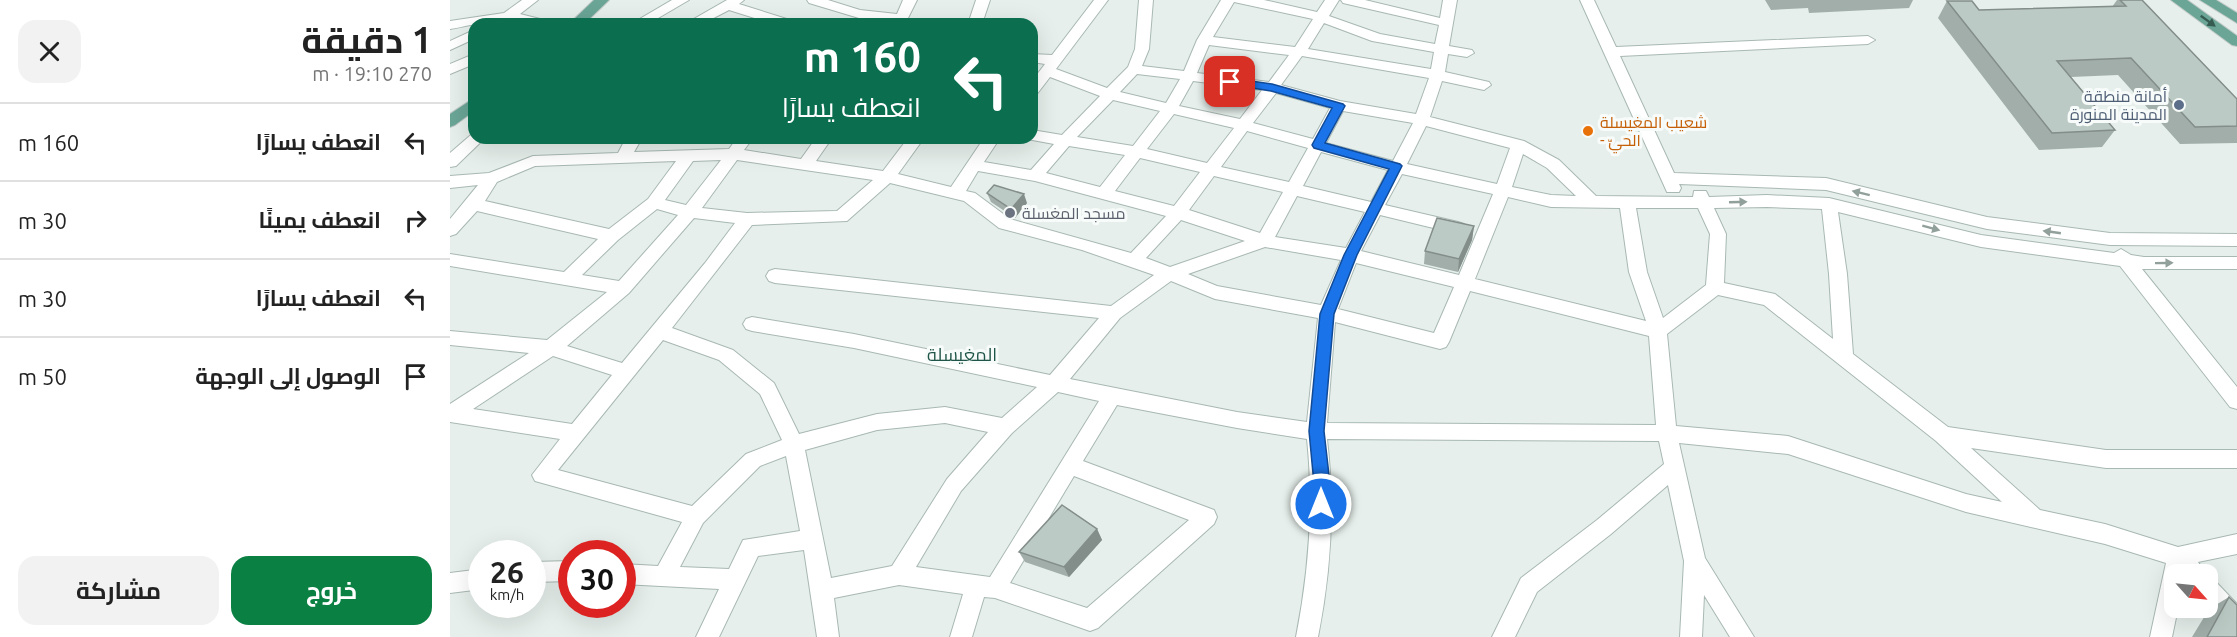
<!DOCTYPE html>
<html lang="ar">
<head>
<meta charset="utf-8">
<style>
  :root { --surface:#fff; --page:#f2f2f2; --text:#222; --muted:#767676; --line:#e0e0e0; --accent:#0b8043 }
  body { margin:0; font-family:Ubuntu,Cairo,sans-serif; background:var(--page); color:var(--text); direction:rtl; height:100vh; display:flex; flex-direction:column; font-size:22px; white-space:nowrap }
  * { box-sizing:border-box; margin:0 }
  p { font-size:20px; color:var(--muted) }
  .icon { flex:none; width:33px; height:33px; fill:none; stroke:currentColor; stroke-width:2; stroke-linecap:round; stroke-linejoin:round }
  .map { position:relative; flex:1; overflow:hidden; direction:ltr }
  .details { display:flex; flex-direction:column; background:var(--surface); width:450px }
  .details>* { flex:none }
  .banner { position:absolute; left:18px; top:18px; width:570px; height:126px; border-radius:18px; box-shadow:0 6px 24px #0002; direction:rtl; background:#0b6e4f; color:#fff; overflow:hidden }
  .needle { width:39px; rotate:117deg }
  .controls { position:absolute; left:1714px; top:564px; display:grid; gap:12px }
  .controls a { display:grid; place-items:center; width:54px; height:54px; border-radius:12px; background:var(--surface); box-shadow:0 6px 24px #0002; font-size:30px }
  .speed { position:absolute; left:18px; top:540px; display:flex; gap:12px; font-size:30px; font-weight:700; text-align:center }
  .speed>* { display:grid; place-content:center; width:78px; height:78px; border-radius:50%; background:var(--surface); box-shadow:0 6px 24px #0002; line-height:1 }
  .speed small { font-size:15px; font-weight:400 }
  .speed .limit { border:9px solid #d22; background:#fff; color:#111 }
  .pin { position:absolute; display:grid; place-items:center; width:51px; height:51px; color:#fff; margin:-26px; border-radius:12px; box-shadow:0 3px 9px #0006 }
  .me { position:absolute; width:66px; margin:-33px; rotate:0deg; stroke-linejoin:round; filter:drop-shadow(0 0 4px #0008) }
  .turn { display:flex; align-items:center; gap:21px; height:126px; padding:0 18px; font-size:27px }
  .turn .icon { width:78px; height:78px; stroke-width:2.5 }
  .turn b { display:block; font-size:42px; line-height:51px }
  .round { display:grid; place-items:center; flex:none; width:63px; height:63px; border-radius:18px; background:var(--page) }
  .summary { display:flex; align-items:center; justify-content:space-between; height:102px; padding:0 18px }
  h1 { font-size:36px; font-weight:700; line-height:45px }
  .primary-button { display:flex; gap:12px; margin-top:auto; padding:12px 18px }
  .primary-button a { flex:1; height:69px; border-radius:18px; background:var(--accent); color:#fff; font-size:24px; font-weight:700; line-height:69px; text-align:center }
  .primary-button a+a { background:var(--page); color:var(--text) }
  ul { padding:0; list-style:none }
  li { display:flex; align-items:center; gap:18px; height:78px; padding:0 18px; border-top:2px solid var(--line) }
  li div { flex:1 }
  li b { display:block; font-size:22px }
  li em { font-style:normal }
  main { display:flex; flex:1; min-height:0 }
  .map>svg:first-child { display:block }
  .lines { fill:none; stroke-linecap:round; stroke-linejoin:round }
  .minor-casing { stroke:#a8b8b2; stroke-width:2 }
  .major-casing { stroke:#c2cac8; stroke-width:2 }
  .minor { fill:#fff; fill-rule:evenodd }
  .major { fill:#6aa596; fill-rule:evenodd }
  .wall { fill:#a1aea9 }
  .shaded-wall { fill:#838d89 }
  .building { fill:#bbcac4; stroke:#838d89; stroke-width:1.5 }
  .oneway { fill:#365b51 }
  .oneway2 { fill:#92a09c }
  .route { fill:#1a73e8; stroke:#114b97; stroke-width:1.5 }
  .service-dot { fill:#5c6f8a; stroke:#f7fbf9; stroke-width:2 }
  .food-dot { fill:#e8710a; stroke:#f7fbf9; stroke-width:2 }
  .worship-dot { fill:#6b7280; stroke:#f7fbf9; stroke-width:2 }
  .labels { text-anchor:middle; stroke-width:6; stroke-linejoin:round; paint-order:stroke }
  .service-label { font-size:16px; fill:#4e5e75; stroke:#f7fbf9; text-anchor:end }
  .food-label { font-size:16px; fill:#c56008; stroke:#f7fbf9; text-anchor:start }
  .worship-label { font-size:16px; fill:#5b616d; stroke:#f7fbf9; text-anchor:start }
  .neighbourhood-label { font-size:18px; fill:#1f5548; stroke:#f7fbf9 }
</style>
</head>
<body>
<main>
<div class="map">
<svg width="1787" height="637" viewBox="0 0 1787 637">
  <rect width="100%" height="100%" fill="#e6efeb"/>
  <g class="lines">
    <defs>
      <g id="minor">
        <path d="M72,0h16l-18,14 28,7 2,3c-16,0 -33,-4 -47,0 -17,-4 -35,2 -53,5v-8l54,-8z"/>
        <path d="M222,0h17l-41,24h-17z"/>
        <path d="M277,0h17l-5,4 54,17 2,3h-21l-45,-14 -27,14h-17z"/>
        <path d="M357,0h21l32,10 37,4 6,-14h14l-12,24 -46,-6 -50,-15z"/>
        <path d="M526,0h14l-8,24h-14z"/>
        <path d="M644,0h14l-52,69 51,19 21,-21 7,-18 4,-49h14l-4,49 -7,17 42,5 13,-31 24,-40h43l53,12 8,-12h14l-10,16 51,18 55,10 4,-19 -96,-22 -2,-3h24l75,18 3,-18h14l-8,46 23,4 2,3 -7,4 -19,-3 -3,18 44,10 2,3 -7,5 -42,-9 -12,36 94,24 35,19 37,36 97,1 1,-6h12l3,6 58,-2 62,3 152,37 133,18 7,-4 10,6 13,2h93v12h-95l95,118v22l-7,-2 -110,-141 -139,-19 -143,-35 9,62 6,80 95,73 158,23h131v18h-131l-135,-20 69,62 65,14 73,23 59,-13v20l-39,8 8,12h-31v34h3l-6,29h-22l16,-74 -61,-19 -139,-32 -178,-58 -109,-11 26,115 49,79h-24l-26,-42 -2,42h-22l4,-76 -16,-76 -57,49 -74,58 -22,45h-23l29,-59 76,-58 67,-56 -5,-23 -332,-2c8,67 4,133 -9,198h-22c13,-66 18,-132 11,-198l-70,-11 -120,-23 -34,56 131,49 3,7 -3,7 -116,104 -8,3 -95,-33 -11,-1 -12,40h-22l13,-43 -64,-9 -65,13 5,39h-22l-13,-87 -46,6 -39,81h-23l23,-48 -97,-5v-20l36,2 24,-44 -147,-41 -3,-6 28,-36 -110,-17v-18l79,-51 -79,-8v-14l97,9 60,-48 -157,-26v-12l114,18 34,-33 -121,-28 -21,23 -6,2v-17l28,-34 -28,3v-12l39,-3 44,-17 85,-3 8,-15h16l-8,14 95,-3 8,-11h16l-9,12 57,9 15,-21h16l-16,23 67,10 25,-33h16l-26,36 53,13 33,-49h16l-16,24 47,8 23,-26 -27,-5 5,-1v-8l30,5 38,-39 -50,-19 -13,17 -5,2v-15l13,-17 -13,-2v-8l20,1zM784,2l79,17 -18,28 -82,-10zM874,23l48,18 62,11 -3,17 -123,-20zM759,45l80,10 -20,27 -72,-9zM852,56l127,22 -13,36 -76,-13 -59,-16zM687,74l43,5 -14,24 -46,-11zM743,81l69,9 -22,29 -61,-13zM826,93l54,15 -17,31 -60,-16zM663,100l47,11 -27,35 -56,-9zM893,111l70,12 -20,38 -67,-18zM724,114l60,14 -27,35 -60,-14zM976,126l84,22 -13,36 -90,-20zM797,131l61,17 -19,34 -68,-15zM619,146l56,9 -25,32 -54,-14zM871,152l67,18 -17,32 -68,-16zM1073,154l24,14 29,28 -25,-1 -39,-8zM690,158l60,14 -26,34 -59,-15zM271,160l-35,45 -21,-5 28,-39zM287,160l136,20 -36,31 -90,2 -45,-5zM226,161l-28,38 -39,30 -124,-28 12,-19 38,-16zM528,171l57,10 131,35 -35,37 -121,-34 -35,-26 -9,-2zM952,174l91,20 -34,81 -98,-24 19,-36 78,19 6,-2 2,-4 -2,-4 -6,-2 -73,-17zM764,176l69,16 -23,41 -71,-23zM440,183l74,18 35,27 83,22 72,25 -43,31 -336,-37 -6,2 -3,5 3,5 6,2 324,35 -49,57 -196,-41 -102,-17 -6,2 -3,5 3,5 6,2 102,17 183,39 -35,31 -57,-11 -68,7 -78,20 -25,-51 -41,-33 -61,-22 80,-103 95,-4zM847,196l68,16 -19,36 -71,-11zM1058,197l43,10 69,1 9,64 17,49 -171,-42zM1317,207l55,2 7,65 4,65 -58,-45 -51,-11 2,-49 -12,-26zM1186,208h62l12,26 -4,51 -43,33 -16,-46zM207,209l21,6 -59,66 -37,-6 36,-35zM244,218l41,5 -30,40 -83,100 -55,-17 62,-53zM731,220l64,21 -75,26 -24,-9zM815,247l76,13 -20,45 -104,-19 -29,-12zM906,263l98,24 -20,46 -96,-24zM721,281l44,18 103,19 -11,104 -70,-10 -167,-33 50,-61zM1020,291l179,45 7,89 -329,-2 8,-101 105,27 6,-2 3,-5zM1268,295l46,10 172,136 66,61 -36,-8 -178,-58 -112,-10 -9,-92zM213,340l56,20 41,34 22,46 -36,14 -54,52 -134,-36zM103,356l59,19 -40,49 -99,-15zM608,392l41,9 -109,176 -74,-10 45,-76 51,-58zM495,423l43,9 -41,47 -55,87 -61,12 -26,-128 72,-20zM336,456l14,75 -57,9 -14,29 -49,-2 23,-44 57,-57zM624,476l115,44 -102,88 -77,-25z"/>
        <path d="M1130,0h14l22,47 252,-11 7,4 -7,4 -248,12 54,117 152,5 161,39 123,16 127,1v12l-127,-1 -123,-16 -161,-39 -147,-6 2,4 -2,4h-12z"/>
        <path d="M24,30v9l-24,11v-9z"/>
        <path d="M24,54v10l-24,10v-10z"/>
        <path d="M22,134h2v4h11l-29,28 -6,1v-14z"/>
        <path d="M122,561v20l-40,1v-20z"/>
        <path d="M32,569v20l-32,4v-20z"/>
        <path d="M1758,579l8,3 21,22v27l-8,-3 -21,-23z"/>
      </g>
      <g id="major">
        <path d="M144,0h15l-25,24h-15z"/>
        <path d="M1721,0h16l50,36v10l-5,-1z"/>
        <path d="M1750,0h16l21,13v10z"/>
        <path d="M24,98v13l-19,14 -5,2v-13z"/>
      </g>
    </defs>
    <use href="#minor" class="minor-casing"/>
    <use href="#major" class="major-casing"/>
    <use href="#minor" class="minor"/>
    <use href="#major" class="major"/>
  </g>
  <g class="wall">
    <path d="M1315,0h148l-4,8 -100,5 -1,-5 -37,2z"/>
    <path d="M1667,0h25l95,99v44l-57,1 -62,-69 -47,2 44,53 -13,17 -63,3 -101,-132 9,-17 32,9 133,-3z"/>
    <path d="M537,193l40,10 -12,15 -24,-16z"/>
    <path d="M1024,226l-2,14 -14,32 -34,-8 1,-13z"/>
    <path d="M647,529l5,11 -33,37 -44,-15 -6,-10z"/>
    <path d="M1779,597l8,40h-45l17,-28z"/>
  </g>
  <g class="shaded-wall">
    <path d="M574,194l3,9 -12,15 -4,-9z"/>
    <path d="M1024,226l-2,14 -14,32 1,-13z"/>
    <path d="M647,529l5,11 -33,37 -5,-10z"/>
  </g>
  <g class="building">
    <path d="M1670,0h22l95,99v27l-42,1 -64,-69 -74,3 58,69 -63,3 -105,-132h25l7,9 147,-4z"/>
    <path d="M544,185l30,9 -13,15 -24,-16z"/>
    <path d="M987,218l37,8 -15,33 -34,-8z"/>
    <path d="M612,505l35,24 -33,38 -45,-15z"/>
    <path d="M1779,597l8,8v32h-30z"/>
  </g>
  <defs><path id="oneway-solid" d="M-6-.8H1V-3.2L6.5 0L1 3.2V.8H-6Z" transform="scale(1.5)"/></defs>
  <use class="oneway" href="#oneway-solid" transform="translate(1758 21) rotate(36)"/>
  <g class="oneway2">
    <use href="#oneway-solid" transform="translate(1411 193) rotate(-166)"/>
    <use href="#oneway-solid" transform="translate(1288 202) rotate(-2)"/>
    <use href="#oneway-solid" transform="translate(1481 228) rotate(15)"/>
    <use href="#oneway-solid" transform="translate(1602 232) rotate(-172)"/>
    <use href="#oneway-solid" transform="translate(1714 263) rotate(-1)"/>
  </g>
  <path class="route" d="M780,78l42,6 71,20 2,2 -20,37 75,21 2,2 -45,89 -23,59 -10,117 6,53 -3,25 -6,3 -5,-3 -3,-5 1,-20 -5,-53 11,-117 24,-59 45,-86 -75,-21 -2,-3 20,-37 -61,-17 -44,-7v-5z"/>
  <circle class="service-dot" cx="1729" cy="105" r="6"/>
  <circle class="food-dot" cx="1138" cy="131" r="6"/>
  <circle class="worship-dot" cx="560" cy="213" r="6"/>
  <g class="labels">
    <g class="service-label">
      <text x="1717" y="102">أمانة منطقة<tspan x="1717" dy="18">المدينة المنورة</tspan></text>
    </g>
    <g class="food-label">
      <text x="1150" y="128">شعيب المغيسلة<tspan x="1150" dy="18">- الحيّ</tspan></text>
    </g>
    <g class="worship-label">
      <text x="572" y="219">مسجد المغسلة</text>
    </g>
    <g class="neighbourhood-label">
      <text x="512" y="361">المغيسلة</text>
    </g>
  </g>
</svg>
<div class="controls">
<a><svg class="needle" viewBox="-14 -14 28 28"><path d="M0-13l5 13h-10z" fill="#e53935"/><path d="M0 13l5-13h-10z" fill="#767676"/></svg></a>
</div>
<div class="speed"><div>26<small>km/h</small></div><div class="limit">30</div></div>
<div class="pin" style="left:780px;top:82px;background:#d93025"><svg class="icon" aria-label="arrive" viewBox="0 0 24 24"><path d="M6 21V4h12l-3 4 3 4H6"/></svg></div>
<svg class="me" style="left:871px;top:504px" viewBox="-20 -20 40 40"><circle r="17" fill="#1a73e8" stroke="#fff" stroke-width="3"/><path d="M0-11L8 9 0 5-8 9z" fill="#fff"/></svg>
<div class="banner">
<div class="turn"><svg class="icon" aria-label="left" viewBox="0 0 24 24"><path d="M17 20v-9H6M10 6l-5 5 5 5"/></svg><div><b>160 m</b>انعطف يسارًا</div></div>
</div>
</div>
<section class="details">
<div class="summary"><div><h1>1 دقيقة</h1><p>270 m · 19:10</p></div><a class="round"><svg class="icon" aria-label="close" viewBox="0 0 24 24"><path d="M6 6l12 12M18 6L6 18"/></svg></a></div>
<ul>
<li><svg class="icon" aria-label="left" viewBox="0 0 24 24"><path d="M17 20v-9H6M10 6l-5 5 5 5"/></svg><div><b>انعطف يسارًا</b></div><em>160 m</em></li>
<li><svg class="icon" aria-label="right" viewBox="0 0 24 24"><path d="M7 20v-9h11M14 6l5 5-5 5"/></svg><div><b>انعطف يمينًا</b></div><em>30 m</em></li>
<li><svg class="icon" aria-label="left" viewBox="0 0 24 24"><path d="M17 20v-9H6M10 6l-5 5 5 5"/></svg><div><b>انعطف يسارًا</b></div><em>30 m</em></li>
<li><svg class="icon" aria-label="arrive" viewBox="0 0 24 24"><path d="M6 21V4h12l-3 4 3 4H6"/></svg><div><b>الوصول إلى الوجهة</b></div><em>50 m</em></li>
</ul>
<div class="primary-button"><a>خروج</a><a>مشاركة</a></div>
</section>
</main>
</body>
</html>
